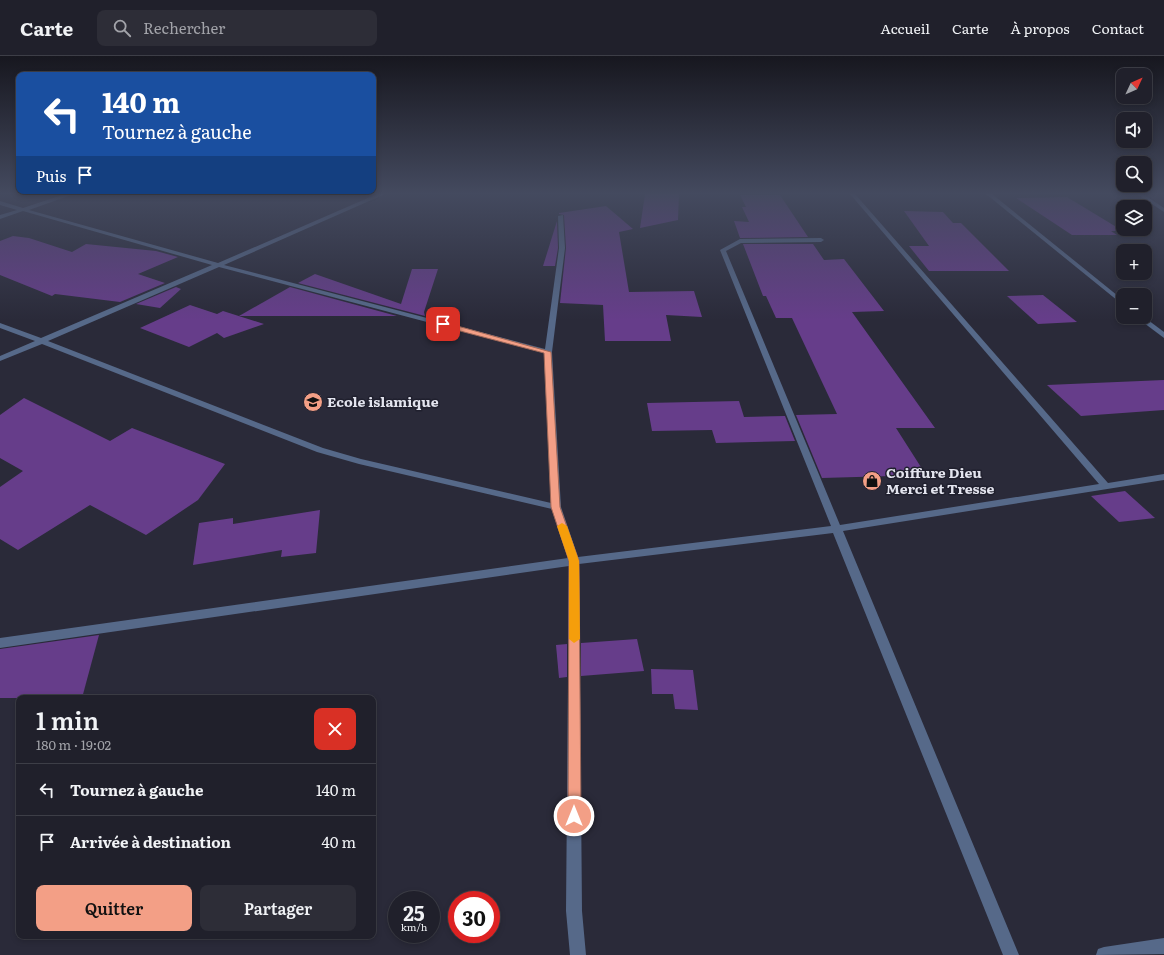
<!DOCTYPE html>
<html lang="fr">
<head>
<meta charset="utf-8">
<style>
  :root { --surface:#20202b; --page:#2d2d37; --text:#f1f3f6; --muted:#a2a3a9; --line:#3d3e47; --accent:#f39f86 }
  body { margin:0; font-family:Literata,serif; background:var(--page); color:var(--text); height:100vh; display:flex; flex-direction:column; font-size:15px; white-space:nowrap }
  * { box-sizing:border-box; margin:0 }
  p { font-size:13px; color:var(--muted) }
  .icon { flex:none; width:22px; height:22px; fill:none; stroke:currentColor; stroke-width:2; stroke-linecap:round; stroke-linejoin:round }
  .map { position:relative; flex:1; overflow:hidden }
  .side { position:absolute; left:16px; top:639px; width:360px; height:244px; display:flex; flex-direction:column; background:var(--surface); border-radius:8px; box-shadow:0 2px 6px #0003,0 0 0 1px var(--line) }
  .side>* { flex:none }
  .banner { position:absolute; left:16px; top:16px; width:360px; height:122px; border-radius:8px; box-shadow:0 2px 6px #0003,0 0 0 1px var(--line); background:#1a4fa0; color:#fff; overflow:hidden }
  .needle { width:26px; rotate:46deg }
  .buttons { position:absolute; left:1116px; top:12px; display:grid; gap:8px }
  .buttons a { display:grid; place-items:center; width:36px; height:36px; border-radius:8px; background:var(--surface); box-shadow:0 2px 6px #0003,0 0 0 1px var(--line); font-size:20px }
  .speed { position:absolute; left:388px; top:835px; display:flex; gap:8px; font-size:20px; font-weight:700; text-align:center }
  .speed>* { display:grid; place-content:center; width:52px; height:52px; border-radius:50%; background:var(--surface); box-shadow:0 2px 6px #0003,0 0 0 1px var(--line); line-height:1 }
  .speed small { font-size:10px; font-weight:400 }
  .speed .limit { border:6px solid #d22; background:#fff; color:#111 }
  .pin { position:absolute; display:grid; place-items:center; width:34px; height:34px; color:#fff; margin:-17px; border-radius:8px; box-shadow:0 2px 6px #0006 }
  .me { position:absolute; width:44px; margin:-22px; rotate:0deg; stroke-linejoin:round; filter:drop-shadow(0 0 3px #0008) }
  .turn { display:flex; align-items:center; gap:14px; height:84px; padding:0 20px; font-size:18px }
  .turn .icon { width:52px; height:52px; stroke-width:2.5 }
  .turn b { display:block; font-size:28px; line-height:34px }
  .then { display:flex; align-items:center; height:38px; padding:0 20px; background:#0003; gap:8px; font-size:15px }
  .round { display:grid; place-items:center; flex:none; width:42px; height:42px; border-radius:8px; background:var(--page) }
  .overview { display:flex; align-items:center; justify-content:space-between; height:68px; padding:0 20px }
  h1 { font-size:24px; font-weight:600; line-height:30px }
  .button { display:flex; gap:8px; margin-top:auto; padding:8px 20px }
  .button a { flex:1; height:46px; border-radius:8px; background:var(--accent); color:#111; font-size:16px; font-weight:600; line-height:46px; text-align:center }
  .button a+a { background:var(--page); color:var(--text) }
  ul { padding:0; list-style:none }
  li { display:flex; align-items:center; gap:12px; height:52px; padding:0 20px; border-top:1px solid var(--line) }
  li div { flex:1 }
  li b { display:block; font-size:15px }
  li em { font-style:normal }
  header { display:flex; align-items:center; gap:24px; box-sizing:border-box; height:56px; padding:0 20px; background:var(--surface); border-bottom:1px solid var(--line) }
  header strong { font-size:19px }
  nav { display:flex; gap:22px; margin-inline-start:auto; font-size:14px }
  .search { width:280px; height:36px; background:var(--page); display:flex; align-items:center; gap:10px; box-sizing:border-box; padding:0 14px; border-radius:8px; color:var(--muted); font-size:15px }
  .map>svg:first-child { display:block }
  .building { fill:#663d8a }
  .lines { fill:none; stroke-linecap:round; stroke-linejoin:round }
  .minor { fill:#566989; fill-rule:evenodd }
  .route { fill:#f39f86; stroke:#9e6757 }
  .slow { fill:#f59e0b }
  .labels { text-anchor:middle; stroke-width:3; stroke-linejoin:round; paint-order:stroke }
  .poi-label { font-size:14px; font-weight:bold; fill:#e3e4ee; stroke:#20202e; text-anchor:start }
</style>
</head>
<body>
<header>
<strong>Carte</strong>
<div class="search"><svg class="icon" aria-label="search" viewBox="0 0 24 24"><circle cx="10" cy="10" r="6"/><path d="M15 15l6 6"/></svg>Rechercher</div>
<nav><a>Accueil</a><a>Carte</a><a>À propos</a><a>Contact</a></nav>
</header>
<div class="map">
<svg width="1164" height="899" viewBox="0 0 1164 899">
  <rect width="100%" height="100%" fill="#2a2a39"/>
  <g class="building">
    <path d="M645,138h34l-1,26 -38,8z"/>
    <path d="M740,139h40l28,42 -68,1 -6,-17 15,1 -7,-15h4z"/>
    <path d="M1067,141l56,34h-12l6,4h-45l-56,-37z"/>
    <path d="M606,150l27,23 -14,3 10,60 65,-1 8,26 -36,-2 5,26h-66l-2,-36 -43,-2 6,-55 -2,-33 -5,-1v-1z"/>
    <path d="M904,155l39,1 10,11h8l48,48h-80l-20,-25h20z"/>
    <path d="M557,165l1,27 -3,18h-12z"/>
    <path d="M13,180l16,2 43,14 14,-8 70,7 22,6 -40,17 27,9 -45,19 -65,-8 -3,2 -52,-21v-34z"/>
    <path d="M743,188h70l11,16 20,-1 40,52 -32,1 83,116h-39l30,47 -104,3 -26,-63 41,-1 -45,-96h-16l-10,-22h-3z"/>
    <path d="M412,213h26l-14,43 1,4 -127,-33 17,-9 86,30z"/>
    <path d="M176,231l5,2 -21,19 -24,-4z"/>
    <path d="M290,231l107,29h-158z"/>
    <path d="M1043,239l34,27 -39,2 -31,-28z"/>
    <path d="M190,249l27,9 6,-3 41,13 -40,14 -7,-5 -28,14 -49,-19z"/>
    <path d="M1164,324v30l-83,6 -34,-31z"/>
    <path d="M24,342l86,43 22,-13 93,36 -27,36 -52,35 -56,-30 -72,45 -18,-11v-52l23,-16 -23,-13v-43z"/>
    <path d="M739,345l5,16 41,-1 10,25 -79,2 -4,-13 -60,1 -5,-28z"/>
    <path d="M1125,435l30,27 -36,4 -28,-26z"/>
    <path d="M320,454l-4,43 -35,4 1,-7 -89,15 6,-42 34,-5v6z"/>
    <path d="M99,579l-17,63h-82v-49z"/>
    <path d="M637,583l7,32 -63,5v-33z"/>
    <path d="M567,588v33l-8,1 -3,-33z"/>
    <path d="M651,613l42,1 5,40 -23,-1 -2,-15h-21z"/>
  </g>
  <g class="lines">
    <g class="minor">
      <path d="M65,138h9l-45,16 189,53 159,-69h8l-161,71 321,84 14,-101 -1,-32 5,-1 2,33 -13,104 9,155 17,50 253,-31 -111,-276 20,-11 81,-1 3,2 -3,2 -80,1 -15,8 114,274 259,-41 -249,-290h5l253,289 56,-9v6l-321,51 176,424h-16l-170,-422 -254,31 3,347 4,44h-16l-4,-44 3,-345 -569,82v-10l568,-80 -16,-49 -193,-45 -42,-12 -275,-108 -42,17v-5l35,-15 -35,-13v-5l41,15 171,-73 -189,-54 -23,8v-4l17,-5 -17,-5v-4l23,7zM219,211l325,86 7,150 -190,-44 -38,-11 -275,-107z"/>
      <path d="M986,138h6l131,106v5z"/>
      <path d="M1137,138h6l21,14v4z"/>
      <path d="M1136,261h8l20,15v6z"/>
      <path d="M1164,882v16l-68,1 2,-6 6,-2z"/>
    </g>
  </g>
  <linearGradient id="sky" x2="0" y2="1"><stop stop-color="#17171f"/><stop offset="0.52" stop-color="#444a5f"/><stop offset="1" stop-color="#444a5f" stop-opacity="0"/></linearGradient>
  <rect width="1164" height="264" fill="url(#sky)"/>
  <path class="route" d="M443,266l108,30 9,155 19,54 2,255 -2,4 -5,2 -4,-2 -2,-4 1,-255 -18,-54 -7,-154 -103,-27v-3z"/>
  <path class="slow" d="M562,467l5,3 12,35 1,78 -6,4 -5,-4v-78l-12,-35z"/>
  <defs>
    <symbol id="school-disc" viewBox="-11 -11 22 22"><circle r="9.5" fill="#f39f86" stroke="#20202e"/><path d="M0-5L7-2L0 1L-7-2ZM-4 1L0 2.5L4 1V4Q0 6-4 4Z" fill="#111"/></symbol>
    <symbol id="shop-disc" viewBox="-11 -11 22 22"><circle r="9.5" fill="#f39f86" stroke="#20202e"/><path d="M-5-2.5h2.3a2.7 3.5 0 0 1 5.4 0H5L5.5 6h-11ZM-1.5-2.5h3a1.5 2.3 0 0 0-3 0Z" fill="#111"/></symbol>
  </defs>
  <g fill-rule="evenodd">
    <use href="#school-disc" x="302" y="335" width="22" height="22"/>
    <use href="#shop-disc" x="861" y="414" width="22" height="22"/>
  </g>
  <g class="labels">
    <g class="poi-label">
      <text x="327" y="351">Ecole islamique</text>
      <text x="886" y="422">Coiffure Dieu<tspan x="886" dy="16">Merci et Tresse</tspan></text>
    </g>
  </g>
</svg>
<div class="buttons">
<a><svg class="needle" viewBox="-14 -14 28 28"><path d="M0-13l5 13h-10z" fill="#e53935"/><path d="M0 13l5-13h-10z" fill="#a2a3a9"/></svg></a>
<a><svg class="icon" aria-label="sound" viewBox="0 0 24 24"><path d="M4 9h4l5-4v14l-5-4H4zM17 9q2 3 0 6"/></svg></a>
<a><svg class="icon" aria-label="search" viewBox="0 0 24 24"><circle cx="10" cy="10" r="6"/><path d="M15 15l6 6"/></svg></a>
<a><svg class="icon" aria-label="layers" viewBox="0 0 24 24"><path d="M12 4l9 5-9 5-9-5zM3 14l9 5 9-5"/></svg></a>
<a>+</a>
<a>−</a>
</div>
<div class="speed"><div>25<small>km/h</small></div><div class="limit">30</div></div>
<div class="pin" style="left:443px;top:268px;background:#d93025"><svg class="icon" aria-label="arrive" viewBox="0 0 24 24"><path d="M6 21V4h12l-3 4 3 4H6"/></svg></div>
<svg class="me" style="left:574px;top:760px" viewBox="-20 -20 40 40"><circle r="17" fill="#f39f86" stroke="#fff" stroke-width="3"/><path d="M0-11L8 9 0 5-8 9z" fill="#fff"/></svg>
<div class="banner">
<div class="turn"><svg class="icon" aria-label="left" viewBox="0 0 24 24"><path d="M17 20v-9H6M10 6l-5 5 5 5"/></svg><div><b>140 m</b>Tournez à gauche</div></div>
<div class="then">Puis<svg class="icon" aria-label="arrive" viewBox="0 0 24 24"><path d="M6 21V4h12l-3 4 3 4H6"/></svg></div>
</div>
<section class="side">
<div class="overview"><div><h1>1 min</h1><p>180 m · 19:02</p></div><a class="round" style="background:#d93025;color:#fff"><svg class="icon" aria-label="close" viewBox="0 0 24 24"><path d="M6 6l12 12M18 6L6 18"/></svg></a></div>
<ul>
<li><svg class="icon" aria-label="left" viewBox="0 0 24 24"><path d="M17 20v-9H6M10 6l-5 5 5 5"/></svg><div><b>Tournez à gauche</b></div><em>140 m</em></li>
<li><svg class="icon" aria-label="arrive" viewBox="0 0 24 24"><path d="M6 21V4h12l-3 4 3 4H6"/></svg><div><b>Arrivée à destination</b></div><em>40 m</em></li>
</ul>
<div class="button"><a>Quitter</a><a>Partager</a></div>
</section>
</div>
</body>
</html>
